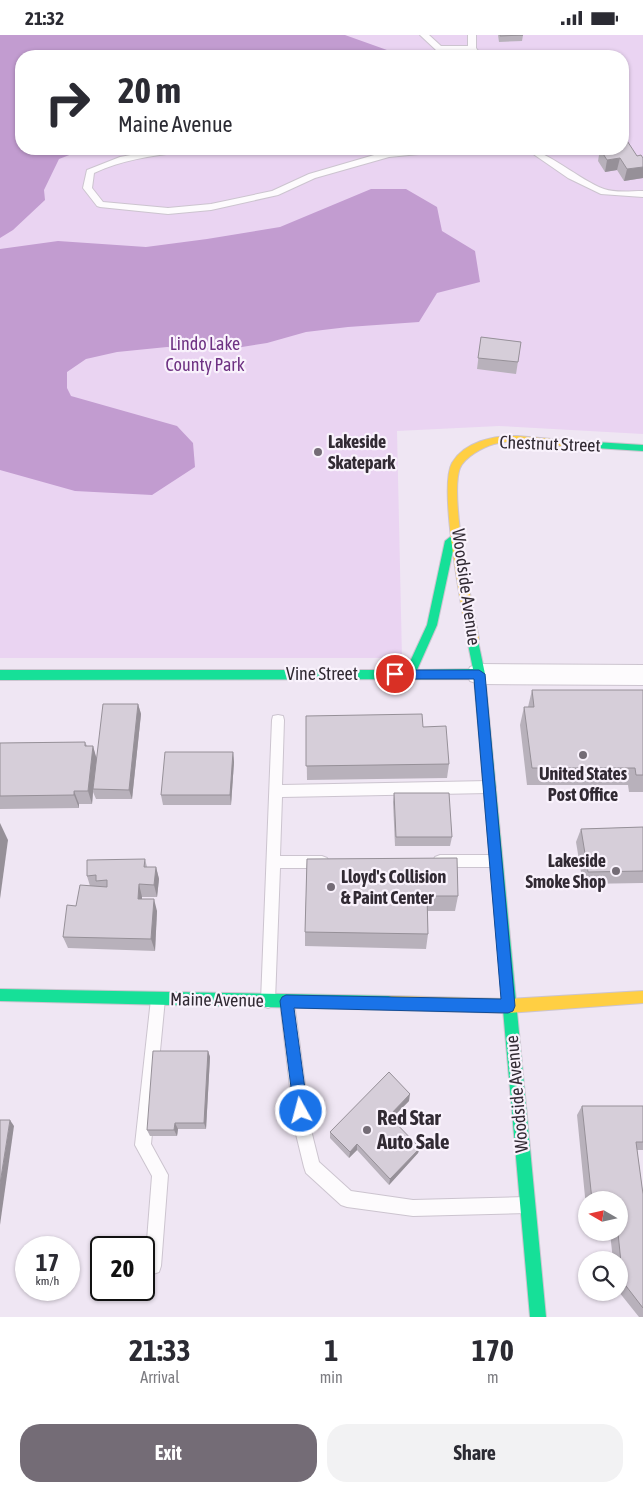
<!DOCTYPE html>
<html lang="en">
<head>
<meta charset="utf-8">
<style>
  :root { --surface:#fff; --page:#f2f2f3; --text:#2b2b33; --muted:#7c7c81; --accent:#746c76 }
  body { margin:0; font-family:"Asap Condensed",sans-serif; background:var(--page); color:var(--text); height:100vh; display:flex; flex-direction:column; font-size:19px; white-space:nowrap }
  * { box-sizing:border-box; margin:0 }
  p { font-size:16px; color:var(--muted) }
  .icon { flex:none; width:28px; height:28px; fill:none; stroke:currentColor; stroke-width:2; stroke-linecap:round; stroke-linejoin:round }
  .map { position:relative; height:1282px; overflow:hidden }
  .side { display:flex; flex-direction:column; background:var(--surface); flex:1 }
  .side>* { flex:none }
  .guide { position:absolute; left:15px; top:15px; width:614px; height:105px; border-radius:20px; box-shadow:0 1px 4px #0004; background:#fff; color:var(--text); overflow:hidden }
  .needle { width:32px; rotate:279deg }
  .controls { position:absolute; left:578px; top:1156px; display:grid; gap:10px }
  .controls a { display:grid; place-items:center; width:50px; height:50px; border-radius:50%; background:var(--surface); box-shadow:0 1px 4px #0004; font-size:25px }
  .speed { position:absolute; left:15px; top:1201px; display:flex; gap:10px; font-size:25px; font-weight:700; text-align:center }
  .speed>* { display:grid; place-content:center; width:65px; height:65px; border-radius:50%; background:var(--surface); box-shadow:0 1px 4px #0004; line-height:1 }
  .speed small { font-size:12px; font-weight:400 }
  .speed .limit { border:2px solid #111; border-radius:8px; background:#fff; color:#111 }
  .pin { position:absolute; display:grid; place-items:center; width:42px; height:42px; color:#fff; margin:-21px; border:2px solid #fff; border-radius:50%; box-shadow:0 1px 5px #0007 }
  .me { position:absolute; width:55px; margin:-28px; rotate:353deg; stroke-linejoin:round; filter:drop-shadow(0 0 4px #0008) }
  .turn { display:flex; align-items:center; gap:18px; height:105px; padding:0 20px; font-size:22px }
  .turn .icon { width:65px; height:65px; stroke-width:2.5 }
  .turn b { display:block; font-size:35px; line-height:42px }
  .eta { display:flex; justify-content:space-evenly; align-items:center; height:85px; text-align:center }
  .eta b { font-size:30px; font-weight:700; line-height:35px }
  .cta { display:flex; gap:10px; margin-top:auto; padding:10px 20px }
  .cta a { flex:1; height:58px; border-radius:20px; background:var(--accent); color:#fff; font-size:20px; font-weight:700; line-height:58px; text-align:center }
  .cta a+a { background:var(--page); color:var(--text) }
  .status { display:flex; justify-content:space-between; align-items:center; height:35px; padding:0 25px; background:var(--surface); direction:ltr }
  .status svg { height:14px; fill:currentColor }
  .map>svg:first-child { display:block }
  .green { fill:#ead4f2; fill-rule:evenodd }
  .water { fill:#c29cd0 }
  .lines { fill:none; stroke-linecap:round; stroke-linejoin:round }
  .lane-casing { stroke:#ccc4cf; stroke-width:2 }
  .street-casing { stroke:#ccc4cf; stroke-width:2 }
  .fast-casing { stroke:#ccc4cf; stroke-width:2 }
  .slow-casing { stroke:#ccc4cf; stroke-width:2 }
  .lane { fill:#fdfbfd; fill-rule:evenodd }
  .street { fill:#fdfbfd; fill-rule:evenodd }
  .fast { fill:#16e098; fill-rule:evenodd }
  .slow { fill:#ffcf43; fill-rule:evenodd }
  .wall { fill:#b8b1bb }
  .shaded-wall { fill:#969098 }
  .building { fill:#d6ced9; stroke:#969098 }
  .route { fill:#1a73e8; stroke:#114b97 }
  .poi-dot { fill:#746c76; stroke:#f9f2fc; stroke-width:2 }
  .labels { text-anchor:middle; stroke-width:4.5; stroke-linejoin:round; paint-order:stroke }
  .park-label { font-size:18px; fill:#6e3283; stroke:#f9f2fc }
  .poi-label { font-size:18px; font-weight:bold; fill:#312a33; stroke:#f9f2fc; text-anchor:start }
  .street-label { font-size:18px; fill:#312a33; stroke:#f9f2fc }
  .near-poi-label { font-size:21px; font-weight:bold; fill:#312a33; stroke:#f9f2fc; text-anchor:start }
</style>
</head>
<body>
<div class="status"><b>21:32</b><svg viewBox="0 0 49 12"><path d="M0 12V9h3v3zM5 12V6h3v6zM10 12V3h3v9zM15 12V0h3v12zM26 1h20v11H26zM47 4h2v5h-2z"/></svg></div>
<div class="map">
<svg width="643" height="1282" viewBox="0 0 643 1282">
  <rect width="100%" height="100%" fill="#efe6f3"/>
  <path class="green" d="M0,0h643v399l-144,-8 -102,5 5,227h-402zM21,21h601v93h-601z"/>
  <g class="water">
    <path d="M0,0h345l42,15 10,6h-376v93h64l-26,10 -15,31 1,10 -32,30 -13,8z"/>
    <path d="M371,154h35l31,18 5,24 33,20 5,31 -43,11 -18,29 -71,5 -42,5 -39,11 -44,7 -56,-3 -50,5 -31,7 -19,13v16l4,8 106,30 16,17 2,24 -43,28 -77,-4 -75,-21v-221l58,-8 88,6 61,-8 73,-12z"/>
  </g>
  <g class="lines">
    <defs>
      <g id="lane">
        <path d="M420,0h9l12,11h27v-11h8v13l6,8h-8l-4,-6h-34z"/>
        <path d="M163,114h21l-4,3c-30,4 -58,8 -86,21l-2,15 11,14 65,6 43,-4 61,-13 37,-17 79,-23 55,-2 -4,3 -50,5 -74,21 -37,17 -67,15 -43,4 -68,-7 -3,-1 -14,-18 4,-18 33,-13z"/>
        <path d="M526,114c19,0 55,32 78,40 11,4 27,2 39,2v6l-42,-3 -33,-16z"/>
        <path d="M278,680l5,1 1,4 -2,65 207,-4 5,2 2,4 -2,4 -5,2 -207,4 -2,59h42l5,2 2,4 -2,4 -5,2h-42l-5,133 -2,5 -5,2 -5,-2 -2,-5 11,-281 1,-4z"/>
        <path d="M440,820h55l5,2 2,4 -2,4 -5,2h-55l-5,-2 -2,-4 2,-4z"/>
        <path d="M158,957l5,2 2,5 -14,145 17,31 -7,91 -2,6 -6,2 -6,-2 -2,-6 7,-90 -17,-31 16,-146 2,-5z"/>
        <path d="M287,960l5,2 2,5 17,128 8,32 32,29 62,9 114,-3 6,2 2,6 -2,6 -6,2 -114,3 -66,-9 -6,-2 -35,-32 -2,-6 -9,-37 -15,-128 2,-5z"/>
      </g>
      <path id="street" d="M479,629l164,1v20l-164,-1 -9,-3 -3,-7 3,-7z"/>
      <g id="fast">
        <path d="M563,405l80,5v6l-80,-5 -5,-3z"/>
        <path d="M450,502l5,4 -18,84 -20,45 56,-1 -6,-30 2,-3h8l8,38 61,643h-16l-56,-638 -474,1v-10h394l15,-6 18,-39 18,-84z"/>
        <path d="M0,954l391,7 5,2 2,5 -2,5 -5,2 -391,-9z"/>
      </g>
      <g id="slow">
        <path d="M517,401l46,4 5,3 -5,3c-19,-1 -51,-8 -69,-2 -11,3 -29,13 -34,24 -11,28 12,137 19,171l-2,3h-8l-2,-3c-5,-32 -29,-151 -15,-176 12,-21 42,-28 65,-27z"/>
        <path d="M643,956v12l-135,10 -117,-3 -5,-2 -2,-5 2,-5 5,-2 117,3z"/>
      </g>
    </defs>
    <use href="#lane" class="lane-casing"/>
    <use href="#street" class="street-casing"/>
    <use href="#fast" class="fast-casing"/>
    <use href="#slow" class="slow-casing"/>
    <use href="#lane" class="lane"/>
    <use href="#street" class="street"/>
    <use href="#fast" class="fast"/>
    <use href="#slow" class="slow"/>
  </g>
  <g class="wall">
    <path d="M498,0h25l-1,6 -23,1z"/>
    <path d="M595,114h27l21,9v20l-19,3 -7,-11 -12,2 -7,-11 1,-6z"/>
    <path d="M481,302l40,5 -5,32 -39,-5z"/>
    <path d="M532,655h111v102h-14l-1,-7h-101l-7,-60 4,-18h4z"/>
    <path d="M138,669l3,10 -9,85h-36l-3,-7 -1,12h-13v4l-79,1v-66l85,-1 2,4h6l3,12z"/>
    <path d="M306,681l117,11 26,37 -2,14 -140,2z"/>
    <path d="M233,717l1,10 -3,43h-68l-2,-10z"/>
    <path d="M394,758l58,44 -2,9h-55l-2,-44z"/>
    <path d="M643,792v56l-60,1 -7,-42 5,-13z"/>
    <path d="M145,824l2,8h9l3,12 -2,18h-15v2l15,12 -2,40 -87,-3 -5,-11 13,-31 14,-20 -3,-10z"/>
    <path d="M307,824l151,37 -3,15h-27v23l-2,15 -121,-3v-14z"/>
    <path d="M208,1016l2,6 -4,72h-28l-1,7h-27l-3,-6z"/>
    <path d="M409,1066l-18,18 29,29 -2,5 -29,32 -32,-35 -8,8 -19,-20v-6z"/>
    <path d="M582,1071h61v44h-6l6,44v123h-4l-20,-25v-32h-6l-3,-27h9v-33h-33v7l-9,-92z"/>
  </g>
  <g class="shaded-wall">
    <path d="M620,123l-3,12 -12,2 2,-12z"/>
    <path d="M643,132v11l-19,3 3,-12z"/>
    <path d="M138,669l3,10 -9,85 -3,-9z"/>
    <path d="M93,711l4,14 -4,29v3l-1,12 -4,-13z"/>
    <path d="M233,717l1,10 -3,43 -1,-10z"/>
    <path d="M74,756l5,13v4l-5,-13z"/>
    <path d="M0,788l8,17 -8,59z"/>
    <path d="M156,832l3,12 -2,18 -3,-12z"/>
    <path d="M139,849l3,13v14l-4,-12z"/>
    <path d="M154,864l3,12 -2,40 -4,-12z"/>
    <path d="M208,1016l2,6 -4,72 -2,-6z"/>
    <path d="M410,1059l-1,7 -21,21 1,-6z"/>
    <path d="M10,1085l4,6 -14,99v-41z"/>
    <path d="M175,1088l3,6 -1,7 -3,-6z"/>
    <path d="M357,1109v6l-8,8 1,-6z"/>
    <path d="M420,1113l-2,5 -29,32 1,-6z"/>
  </g>
  <g class="building">
    <path d="M500,0h23l-23,1z"/>
    <path d="M622,98l15,23 4,-1 2,3v9l-16,2 -7,-11 -13,2 -7,-11h22z"/>
    <path d="M481,302l40,5 -3,20 -40,-4z"/>
    <path d="M532,655h111v85h-7l-1,-7h-103l-8,-61h10z"/>
    <path d="M103,669h35l-9,86 -36,-1z"/>
    <path d="M422,679l1,13 23,-1 3,38 -143,2v-50z"/>
    <path d="M85,707v4h8l-5,45h-14v4l-74,1v-53z"/>
    <path d="M165,717h68l-3,43h-69z"/>
    <path d="M394,758h55l3,44h-56z"/>
    <path d="M643,792v44l-55,1 -7,-43z"/>
    <path d="M457,823l1,38h-31l1,38 -123,-2 2,-73z"/>
    <path d="M145,824l-1,8h12l-2,18 -15,-1 -1,15h16l-3,40 -88,-2 4,-32 9,1 4,-21 27,2v-7l-11,1v-6l-9,1v-16z"/>
    <path d="M153,1016h55l-4,72h-29l-1,7h-27z"/>
    <path d="M389,1037l21,22 -21,22 31,32 -30,31 -33,-35 -7,8 -20,-20z"/>
    <path d="M582,1071h61v36h-7l7,52v114l-20,-26 -5,-49h1v-33h-27z"/>
    <path d="M0,1085h10l-10,64z"/>
  </g>
  <path class="route" d="M395,635h84l6,4 30,332 -2,5 -5,2 -214,-5 14,103 -2,5 -5,2 -5,-2 -2,-5 -14,-110 2,-4 4,-2 215,4 -27,-320h-79l-5,-5z"/>
  <g class="poi-dot">
    <circle cx="318" cy="417" r="5"/>
    <circle cx="583" cy="720" r="5"/>
    <circle cx="616" cy="836" r="5"/>
    <circle cx="331" cy="852" r="5"/>
    <circle cx="367" cy="1095" r="5"/>
  </g>
  <g class="labels">
    <g class="park-label">
      <text x="205" y="315">Lindo Lake<tspan x="205" dy="21">County Park</tspan></text>
    </g>
    <g class="poi-label">
      <text x="328" y="413">Lakeside<tspan x="328" dy="21">Skatepark</tspan></text>
      <text x="583" y="745" text-anchor="middle">United States<tspan x="583" dy="21">Post Office</tspan></text>
      <text x="606" y="832" text-anchor="end">Lakeside<tspan x="606" dy="21">Smoke Shop</tspan></text>
      <text x="341" y="848">Lloyd's Collision<tspan x="341" dy="21">&amp; Paint Center</tspan></text>
    </g>
    <g class="street-label">
      <text transform="translate(550 409) rotate(2)" y="6">Chestnut Street</text>
      <text transform="translate(466 552) rotate(82)" y="6">Woodside Avenue</text>
      <text x="322" y="645">Vine Street</text>
      <text transform="translate(217 965) rotate(1)" y="6">Maine Avenue</text>
      <text transform="translate(517 1059) rotate(-95)" y="6">Woodside Avenue</text>
    </g>
    <g class="near-poi-label">
      <text x="377" y="1090">Red Star<tspan x="377" dy="24">Auto Sale</tspan></text>
    </g>
  </g>
</svg>
<div class="controls">
<a><svg class="needle" viewBox="-14 -14 28 28"><path d="M0-13l5 13h-10z" fill="#e53935"/><path d="M0 13l5-13h-10z" fill="#7c7c81"/></svg></a>
<a><svg class="icon" aria-label="search" viewBox="0 0 24 24"><circle cx="10" cy="10" r="6"/><path d="M15 15l6 6"/></svg></a>
</div>
<div class="speed"><div>17<small>km/h</small></div><div class="limit">20</div></div>
<div class="pin" style="left:395px;top:639px;background:#d93025"><svg class="icon" aria-label="arrive" viewBox="0 0 24 24"><path d="M6 21V4h12l-3 4 3 4H6"/></svg></div>
<svg class="me" style="left:301px;top:1076px" viewBox="-20 -20 40 40"><circle r="17" fill="#1a73e8" stroke="#fff" stroke-width="3"/><path d="M0-11L8 9 0 5-8 9z" fill="#fff"/></svg>
<div class="guide">
<div class="turn"><svg class="icon" aria-label="right" viewBox="0 0 24 24"><path d="M7 20v-9h11M14 6l5 5-5 5"/></svg><div><b>20 m</b>Maine Avenue</div></div>
</div>
</div>
<section class="side">
<div class="eta">
<div><b>21:33</b><p>Arrival</p></div>
<div><b>1</b><p>min</p></div>
<div><b>170</b><p>m</p></div>
</div>
<div class="cta"><a>Exit</a><a>Share</a></div>
</section>
</body>
</html>
